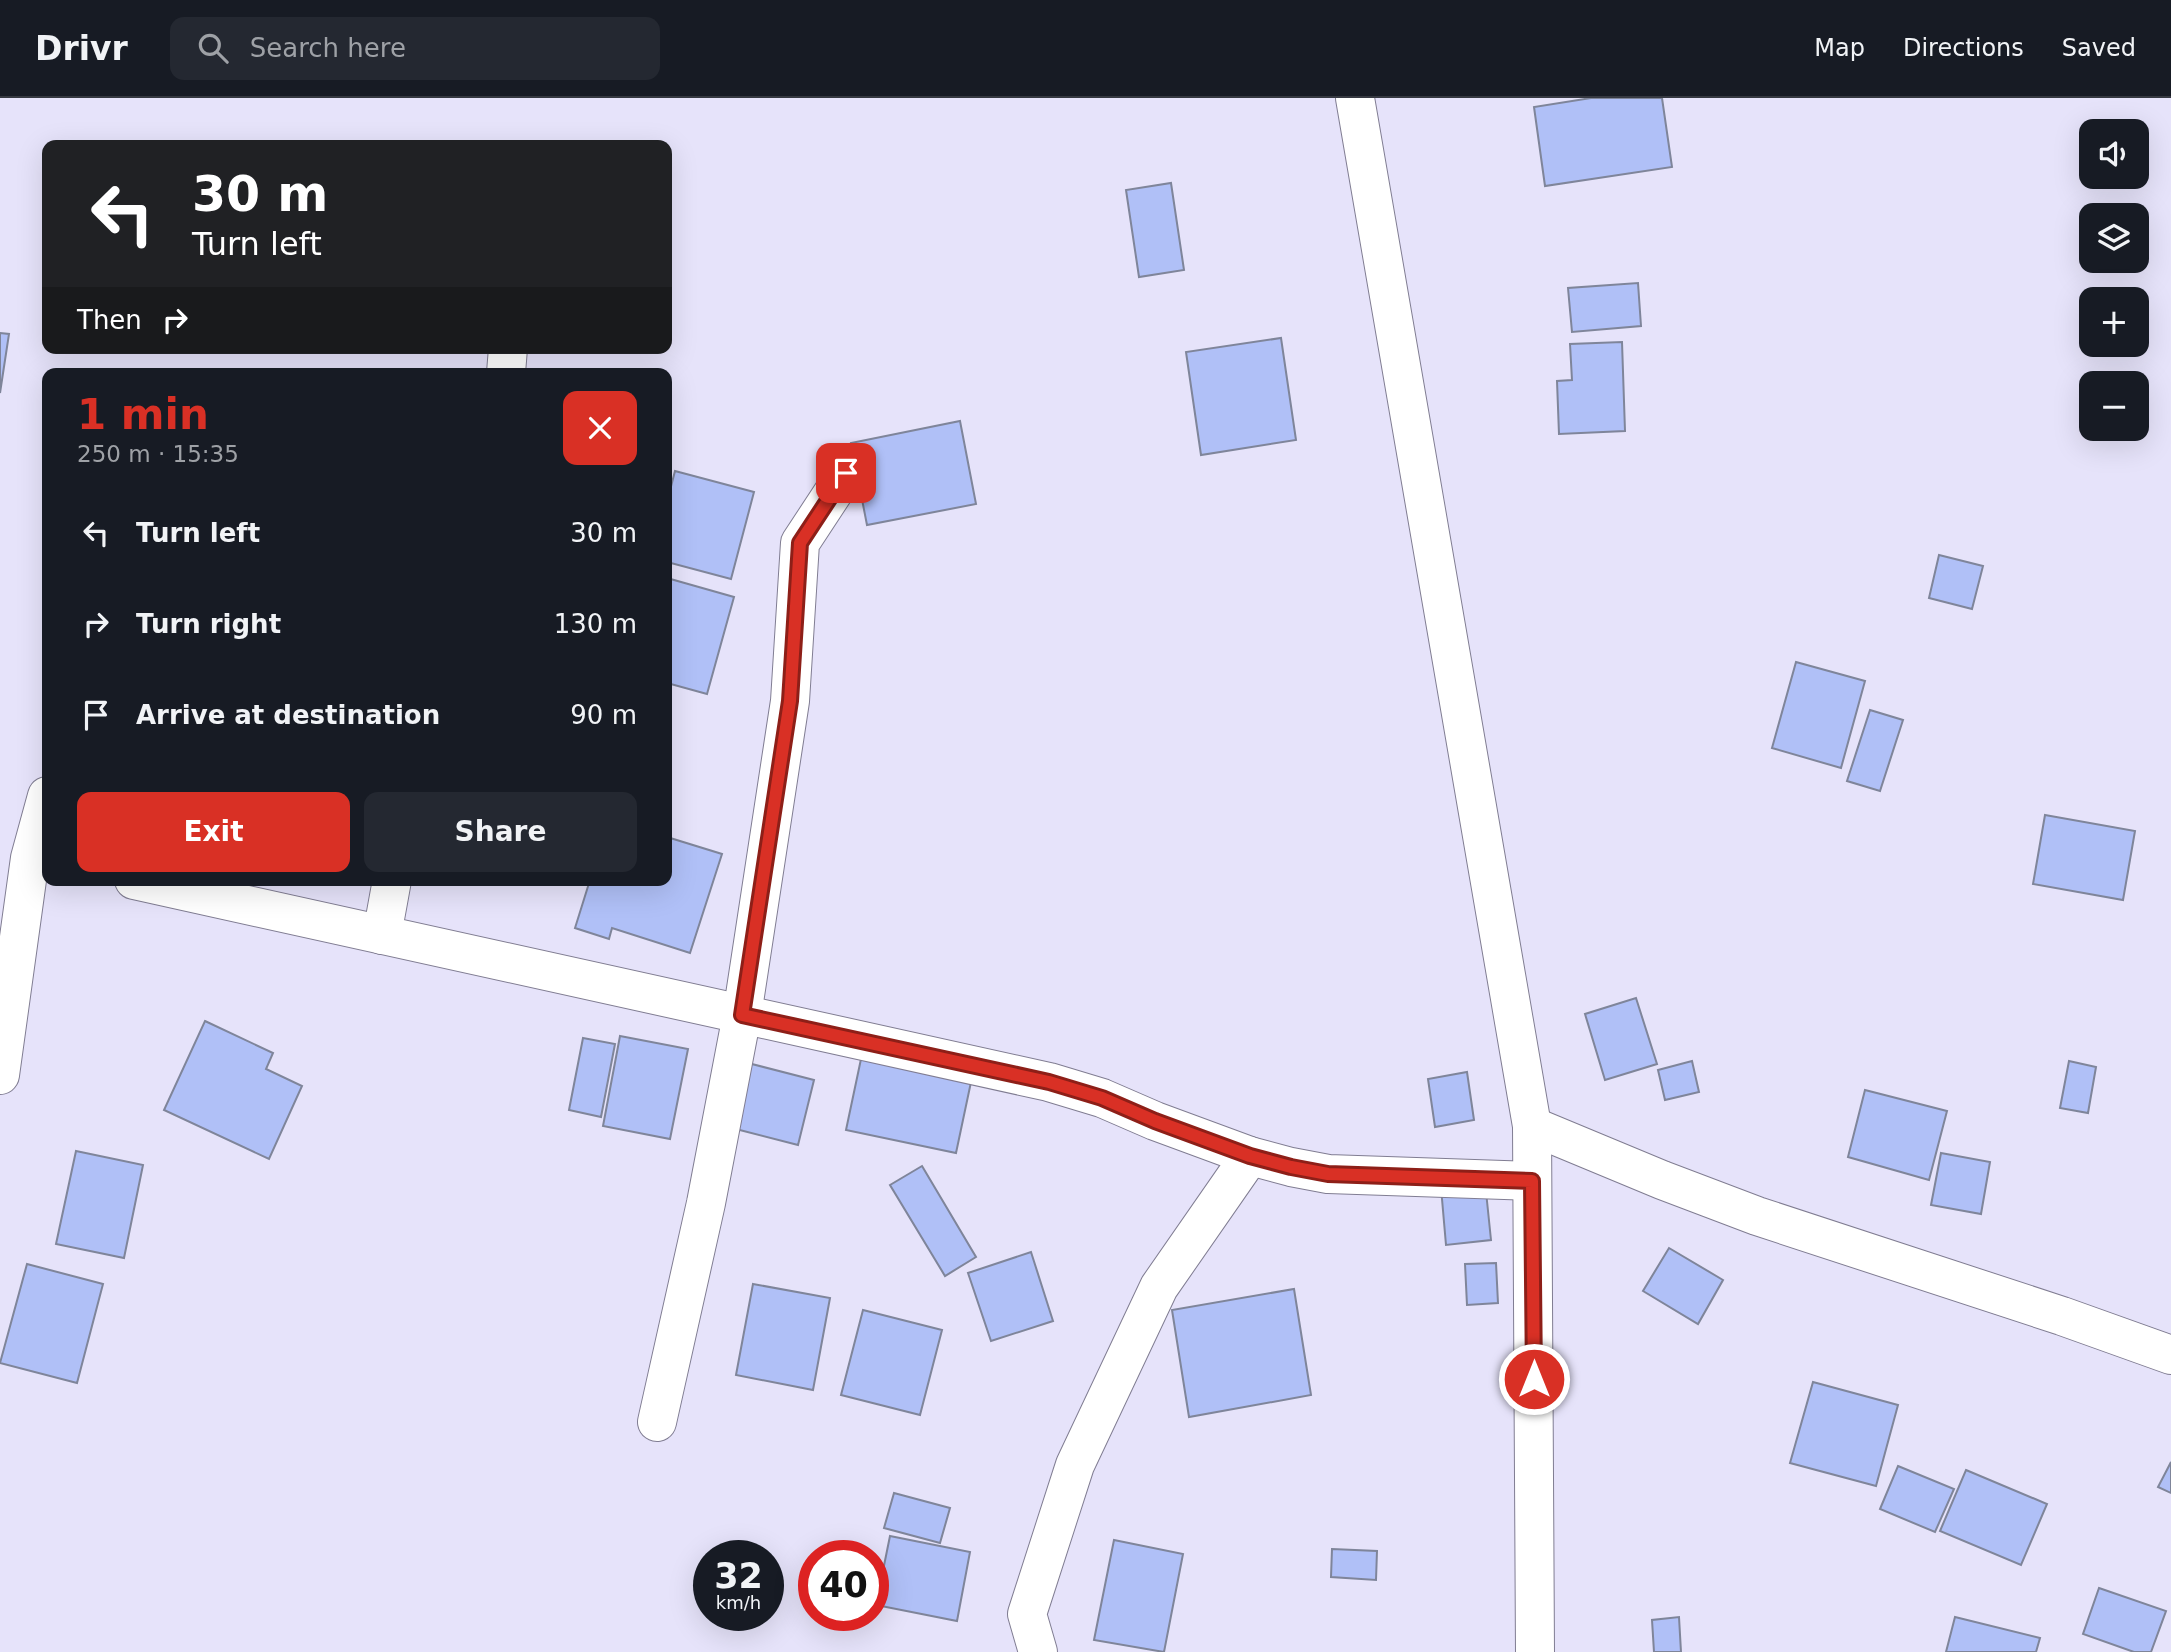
<!DOCTYPE html>
<html lang="en">
<head>
<meta charset="utf-8">
<style>
  :root { --surface:#171b24; --page:#242831; --text:#f1f3f6; --muted:#9ea1a6; --line:#363941; --accent:#d93025 }
  body { margin:0; font-family:"DejaVu Sans",sans-serif; background:var(--page); color:var(--text); height:100vh; display:flex; flex-direction:column; font-size:26px; white-space:nowrap }
  * { box-sizing:border-box; margin:0 }
  p { font-size:23px; color:var(--muted) }
  .icon { flex:none; width:38px; height:38px; fill:none; stroke:currentColor; stroke-width:2; stroke-linecap:round; stroke-linejoin:round }
  .map { position:relative; flex:1; overflow:hidden }
  .details { position:absolute; left:42px; top:270px; width:630px; height:518px; display:flex; flex-direction:column; background:var(--surface); border-radius:14px; box-shadow:0 7px 28px #0002 }
  .details>* { flex:none }
  .banner { position:absolute; left:42px; top:42px; width:630px; height:214px; border-radius:14px; box-shadow:0 7px 28px #0002; background:#202124; color:#fff; overflow:hidden }
  .buttons { position:absolute; left:2079px; top:21px; display:grid; gap:14px }
  .buttons a { display:grid; place-items:center; width:70px; height:70px; border-radius:14px; background:var(--surface); box-shadow:0 7px 28px #0002; font-size:35px }
  .speed { position:absolute; left:693px; top:1442px; display:flex; gap:14px; font-size:35px; font-weight:700; text-align:center }
  .speed>* { display:grid; place-content:center; width:91px; height:91px; border-radius:50%; background:var(--surface); box-shadow:0 7px 28px #0002; line-height:1 }
  .speed small { font-size:18px; font-weight:400 }
  .speed .limit { border:10px solid #d22; background:#fff; color:#111 }
  .pin { position:absolute; display:grid; place-items:center; width:60px; height:60px; color:#fff; margin:-30px; border-radius:14px; box-shadow:0 4px 10px #0006 }
  .me { position:absolute; width:77px; margin:-38px; rotate:0deg; stroke-linejoin:round; filter:drop-shadow(0 0 5px #0008) }
  .turn { display:flex; align-items:center; gap:24px; height:147px; padding:0 35px; font-size:32px }
  .turn .icon { width:91px; height:91px; stroke-width:2.5 }
  .turn b { display:block; font-size:49px; line-height:60px }
  .then { display:flex; align-items:center; height:66px; padding:0 35px; background:#0003; gap:14px; font-size:26px }
  .round { display:grid; place-items:center; flex:none; width:74px; height:74px; border-radius:14px; background:var(--page) }
  .overview { display:flex; align-items:center; justify-content:space-between; height:119px; padding:0 35px }
  h1 { font-size:42px; font-weight:600; line-height:52px; color:var(--accent) }
  .primary-button { display:flex; gap:14px; margin-top:auto; padding:14px 35px }
  .primary-button a { flex:1; height:80px; border-radius:14px; background:var(--accent); color:#fff; font-size:28px; font-weight:600; line-height:80px; text-align:center }
  .primary-button a+a { background:var(--page); color:var(--text) }
  ul { padding:0; list-style:none }
  li { display:flex; align-items:center; gap:21px; height:91px; padding:0 35px }
  li div { flex:1 }
  li b { display:block; font-size:26px }
  li em { font-style:normal }
  header { display:flex; align-items:center; gap:42px; box-sizing:border-box; height:98px; padding:0 35px; background:var(--surface); border-bottom:2px solid var(--line) }
  header strong { font-size:33px }
  nav { display:flex; gap:38px; margin-inline-start:auto; font-size:24px }
  .search { width:490px; height:63px; background:var(--page); display:flex; align-items:center; gap:18px; box-sizing:border-box; padding:0 24px; border-radius:14px; color:var(--muted); font-size:26px }
  .map>svg:first-child { display:block }
  .building { fill:#b0c0f7; stroke:#7f859a; stroke-width:2 }
  .lines { fill:none; stroke-linecap:round; stroke-linejoin:round }
  .minor-casing { stroke:#807d92; stroke-width:40 }
  .tertiary-casing { stroke:#807d92; stroke-width:40 }
  .minor { stroke:#fff; stroke-width:38 }
  .tertiary { stroke:#fff; stroke-width:38 }
  .route-casing { stroke:#8d1f18; stroke-width:18 }
  .route { stroke:#d93025; stroke-width:12 }
</style>
</head>
<body>
<header>
<strong>Drivr</strong>
<div class="search"><svg class="icon" aria-label="search" viewBox="0 0 24 24"><circle cx="10" cy="10" r="6"/><path d="M15 15l6 6"/></svg>Search here</div>
<nav><a>Map</a><a>Directions</a><a>Saved</a></nav>
</header>
<div class="map">
<svg width="2171" height="1554" viewBox="0 0 2171 1554">
  <rect width="100%" height="100%" fill="#e6e3fa"/>
  <g class="building">
    <path d="M1591,0h71l10,69 -127,19 -11,-79z"/>
    <path d="M1171,85l13,87 -45,7 -13,-87z"/>
    <path d="M1638,185l3,43 -69,6 -4,-44z"/>
    <path d="M0,235l9,1 -9,59z"/>
    <path d="M1281,240l15,102 -95,15 -15,-103z"/>
    <path d="M1622,244l3,89 -66,3 -2,-53 15,-1 -2,-36z"/>
    <path d="M960,323l16,83 -109,21 -16,-82z"/>
    <path d="M675,373l79,21 -23,87 -64,-17v-60z"/>
    <path d="M1939,457l44,11 -11,43 -43,-11z"/>
    <path d="M667,480l67,19 -27,97 -40,-11z"/>
    <path d="M1796,564l69,19 -24,87 -69,-20z"/>
    <path d="M1870,612l33,10 -23,71 -33,-10z"/>
    <path d="M2045,717l90,16 -12,69 -90,-16z"/>
    <path d="M667,739l55,17 -32,99 -78,-25 -3,11 -34,-11 15,-48h77z"/>
    <path d="M1636,900l21,66 -52,16 -20,-66z"/>
    <path d="M205,923l68,32 -7,16 36,17 -33,73 -105,-49z"/>
    <path d="M620,938l68,13 -18,90 -67,-13z"/>
    <path d="M583,940l32,6 -14,73 -32,-7z"/>
    <path d="M861,961l110,23 -15,71 -110,-23z"/>
    <path d="M1692,963l7,31 -34,8 -7,-30z"/>
    <path d="M2069,963l27,6 -8,46 -28,-5z"/>
    <path d="M744,964l70,18 -16,65 -70,-18z"/>
    <path d="M1467,974l7,48 -39,7 -7,-48z"/>
    <path d="M1865,992l82,21 -18,69 -81,-23z"/>
    <path d="M76,1053l67,14 -19,93 -68,-14z"/>
    <path d="M1941,1055l49,9 -9,52 -50,-9z"/>
    <path d="M922,1068l54,91 -31,19 -55,-91z"/>
    <path d="M1484,1074l7,68 -45,5 -6,-69z"/>
    <path d="M1669,1150l54,32 -25,44 -55,-33z"/>
    <path d="M1031,1154l22,69 -62,20 -23,-68z"/>
    <path d="M1496,1165l2,40 -31,2 -2,-41z"/>
    <path d="M27,1166l76,20 -26,99 -77,-20z"/>
    <path d="M753,1186l77,14 -17,92 -77,-15z"/>
    <path d="M1294,1191l17,106 -122,22 -17,-107z"/>
    <path d="M863,1212l79,20 -22,85 -79,-20z"/>
    <path d="M1813,1284l85,23 -22,81 -86,-23z"/>
    <path d="M2171,1364v31l-13,-6z"/>
    <path d="M1898,1368l56,23 -19,43 -55,-23z"/>
    <path d="M1966,1372l81,34 -26,61 -81,-34z"/>
    <path d="M894,1395l56,15 -10,35 -56,-15z"/>
    <path d="M890,1438l80,16 -13,69 -81,-16z"/>
    <path d="M1114,1442l69,14 -19,98 -70,-12z"/>
    <path d="M1332,1451l45,2 -1,29 -45,-3z"/>
    <path d="M2099,1490l67,23 -15,41h-17l-51,-18z"/>
    <path d="M1679,1519l2,35h-27l-2,-32z"/>
    <path d="M1955,1519l85,21 -4,14h-90z"/>
  </g>
  <g class="lines">
    <defs>
      <g id="minor">
        <path d="M506,275l2,-25"/>
        <path d="M134,782l915,202 53,16 53,23 95,35 41,11 37,7 204,7"/>
        <path d="M382,837l10,-55"/>
        <path d="M0,977l30,-217 17,-62"/>
        <path d="M1532,1028l130,54 95,36 305,100 109,39"/>
        <path d="M657,1324l49,-219 36,-188 48,-314 10,-158 46,-70"/>
        <path d="M1038,1554l-11,-38 48,-149 84,-178 91,-131"/>
      </g>
      <path id="tertiary" d="M1355,0l177,1028 3,526"/>
    </defs>
    <use href="#minor" class="minor-casing"/>
    <use href="#tertiary" class="tertiary-casing"/>
    <use href="#minor" class="minor"/>
    <use href="#tertiary" class="tertiary"/>
  </g>
  <g class="lines">
    <defs>
      <path id="route" d="M846,375l-46,70 -10,158 -48,314 307,67 53,16 53,23 95,35 41,11 37,7 204,7 2,198"/>
    </defs>
    <use href="#route" class="route-casing"/>
    <use href="#route" class="route"/>
  </g>
</svg>
<div class="buttons">
<a><svg class="icon" aria-label="sound" viewBox="0 0 24 24"><path d="M4 9h4l5-4v14l-5-4H4zM17 9q2 3 0 6"/></svg></a>
<a><svg class="icon" aria-label="layers" viewBox="0 0 24 24"><path d="M12 4l9 5-9 5-9-5zM3 14l9 5 9-5"/></svg></a>
<a>+</a>
<a>−</a>
</div>
<div class="speed"><div>32<small>km/h</small></div><div class="limit">40</div></div>
<div class="pin" style="left:846px;top:375px;background:#d93025"><svg class="icon" aria-label="arrive" viewBox="0 0 24 24"><path d="M6 21V4h12l-3 4 3 4H6"/></svg></div>
<svg class="me" style="left:1534px;top:1281px" viewBox="-20 -20 40 40"><circle r="17" fill="#d93025" stroke="#fff" stroke-width="3"/><path d="M0-11L8 9 0 5-8 9z" fill="#fff"/></svg>
<div class="banner">
<div class="turn"><svg class="icon" aria-label="left" viewBox="0 0 24 24"><path d="M17 20v-9H6M10 6l-5 5 5 5"/></svg><div><b>30 m</b>Turn left</div></div>
<div class="then">Then<svg class="icon" aria-label="right" viewBox="0 0 24 24"><path d="M7 20v-9h11M14 6l5 5-5 5"/></svg></div>
</div>
<section class="details">
<div class="overview"><div><h1>1 min</h1><p>250 m · 15:35</p></div><a class="round" style="background:#d93025;color:#fff"><svg class="icon" aria-label="close" viewBox="0 0 24 24"><path d="M6 6l12 12M18 6L6 18"/></svg></a></div>
<ul>
<li><svg class="icon" aria-label="left" viewBox="0 0 24 24"><path d="M17 20v-9H6M10 6l-5 5 5 5"/></svg><div><b>Turn left</b></div><em>30 m</em></li>
<li><svg class="icon" aria-label="right" viewBox="0 0 24 24"><path d="M7 20v-9h11M14 6l5 5-5 5"/></svg><div><b>Turn right</b></div><em>130 m</em></li>
<li><svg class="icon" aria-label="arrive" viewBox="0 0 24 24"><path d="M6 21V4h12l-3 4 3 4H6"/></svg><div><b>Arrive at destination</b></div><em>90 m</em></li>
</ul>
<div class="primary-button"><a>Exit</a><a>Share</a></div>
</section>
</div>
</body>
</html>
